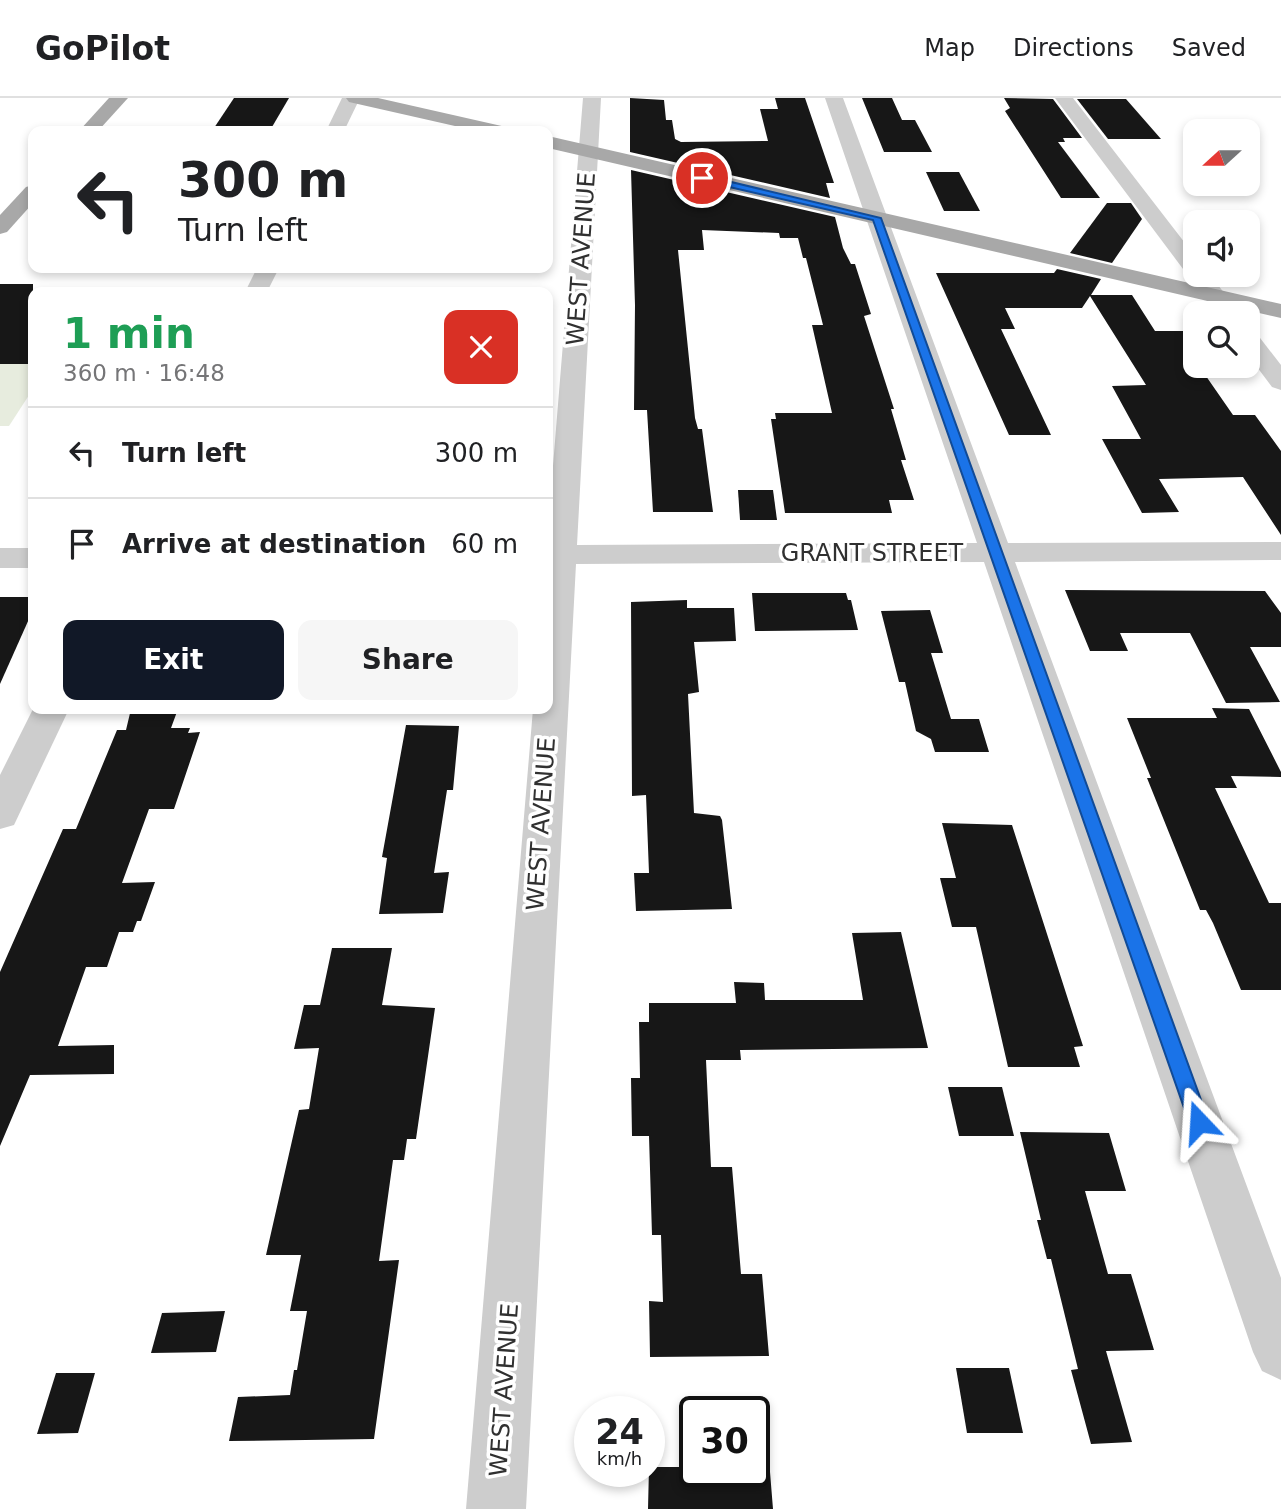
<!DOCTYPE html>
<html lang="en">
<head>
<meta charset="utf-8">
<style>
  :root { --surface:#fff; --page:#f6f6f6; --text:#202124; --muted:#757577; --line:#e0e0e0; --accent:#111827 }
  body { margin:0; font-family:"DejaVu Sans",sans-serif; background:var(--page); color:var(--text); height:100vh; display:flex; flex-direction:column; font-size:26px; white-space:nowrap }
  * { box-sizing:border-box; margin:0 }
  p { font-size:23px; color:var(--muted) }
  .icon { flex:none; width:38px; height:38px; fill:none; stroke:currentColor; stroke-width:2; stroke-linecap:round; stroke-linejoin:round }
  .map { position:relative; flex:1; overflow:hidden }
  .details { position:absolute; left:28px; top:189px; width:525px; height:427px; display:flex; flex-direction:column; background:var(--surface); border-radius:14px; box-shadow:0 4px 10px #0003 }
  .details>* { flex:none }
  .top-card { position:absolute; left:28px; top:28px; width:525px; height:147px; border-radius:14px; box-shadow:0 4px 10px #0003; background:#fff; color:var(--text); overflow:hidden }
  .needle { width:46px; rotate:249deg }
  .controls { position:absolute; left:1183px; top:21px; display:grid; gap:14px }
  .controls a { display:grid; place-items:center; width:77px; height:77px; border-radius:14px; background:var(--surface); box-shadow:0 4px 10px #0003; font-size:35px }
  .speed { position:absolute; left:574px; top:1298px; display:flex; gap:14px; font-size:35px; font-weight:700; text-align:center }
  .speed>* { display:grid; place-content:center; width:91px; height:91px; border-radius:50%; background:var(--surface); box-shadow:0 4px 10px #0003; line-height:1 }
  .speed small { font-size:18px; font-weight:400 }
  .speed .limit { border:4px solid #111; border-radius:10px; background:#fff; color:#111 }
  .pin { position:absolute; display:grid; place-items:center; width:60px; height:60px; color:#fff; margin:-30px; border:4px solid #fff; border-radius:50%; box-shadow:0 2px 7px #0007 }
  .me { position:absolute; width:77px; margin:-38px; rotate:340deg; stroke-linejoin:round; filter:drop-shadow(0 0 5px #0008) }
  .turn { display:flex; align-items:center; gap:24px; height:147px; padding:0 35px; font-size:32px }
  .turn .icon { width:91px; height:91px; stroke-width:2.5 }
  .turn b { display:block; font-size:49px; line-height:60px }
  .round { display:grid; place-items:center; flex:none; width:74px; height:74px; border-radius:14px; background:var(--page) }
  .headline { display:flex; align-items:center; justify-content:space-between; height:119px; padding:0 35px }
  h1 { font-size:42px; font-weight:700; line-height:52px; color:#1e9e55 }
  .cta { display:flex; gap:14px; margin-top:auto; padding:14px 35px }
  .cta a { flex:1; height:80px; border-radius:14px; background:var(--accent); color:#fff; font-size:28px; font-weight:700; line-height:80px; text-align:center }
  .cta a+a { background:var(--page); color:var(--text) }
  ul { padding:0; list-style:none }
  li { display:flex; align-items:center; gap:21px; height:91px; padding:0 35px; border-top:2px solid var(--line) }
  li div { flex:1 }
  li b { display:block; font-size:26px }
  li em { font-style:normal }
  header { display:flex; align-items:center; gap:42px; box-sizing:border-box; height:98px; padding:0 35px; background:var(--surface); border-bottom:2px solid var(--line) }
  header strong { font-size:33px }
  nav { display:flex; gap:38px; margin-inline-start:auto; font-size:24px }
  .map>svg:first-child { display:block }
  .green { fill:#e7ecde }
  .building { fill:#171717 }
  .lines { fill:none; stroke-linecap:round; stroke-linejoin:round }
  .minor { fill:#cdcdcd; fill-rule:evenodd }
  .major { fill:#a8a8a8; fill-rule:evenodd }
  .route { fill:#1a73e8; stroke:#114b97; stroke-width:2 }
  .labels { text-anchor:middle; stroke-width:7; stroke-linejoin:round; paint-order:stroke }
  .street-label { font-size:24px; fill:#303030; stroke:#fff }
</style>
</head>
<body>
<header>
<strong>GoPilot</strong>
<nav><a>Map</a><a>Directions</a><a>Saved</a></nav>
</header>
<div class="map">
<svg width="1281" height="1411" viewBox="0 0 1281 1411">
  <rect width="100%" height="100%" fill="#fff"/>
  <path class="green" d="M0,266h33v25l-24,37h-9z"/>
  <g class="building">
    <path d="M234,0h55l-17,29 -6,4h-54z"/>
    <path d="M630,0l34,2 2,20h6l3,19 6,3 87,-1 -8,-32h18l-3,-11h30l29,85h-8l4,15 -200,-46z"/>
    <path d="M862,0h30l10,22h13l17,32h-48z"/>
    <path d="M1004,0l49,1 29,39h-19l2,4h-7l42,56h-39l-56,-87 5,-3z"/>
    <path d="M1077,1h49l35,40h-53z"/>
    <path d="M631,72l204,47 8,31 8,16h4l16,50 -7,2 30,93h-3l15,51h-5l13,40h-25l3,13h-107l-14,-94h5l-1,-6h57l-20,-88h11l-17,-67h-3l-5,-20h-18l-1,-5 -77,-3 2,20h-26l17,168 3,11h4l11,83h-60l-6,-102h-13l1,-105z"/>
    <path d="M926,74h33l21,39h-36z"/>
    <path d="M1107,105h24l11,16 -30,44 -42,-10z"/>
    <path d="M1057,171l44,10 -10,16h41l23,36h40v35h4l34,49h22l26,36v84l-38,-58 -84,2 20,33 -37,1 -40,-74h39l-29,-53 34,-1 -56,-89 -8,12h-77l10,21h-14l50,106h-42l-73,-162h118z"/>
    <rect x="0" y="186" width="33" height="80"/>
    <path d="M738,392h35l4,30h-37z"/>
    <path d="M1065,492l200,1 16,22v34h-31l30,55 -54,1 -36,-70h-70l8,18h-38z"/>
    <path d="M752,495h94l2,7h3l7,30 -103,1z"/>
    <path d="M0,499h33v13l-33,74z"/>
    <path d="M687,502v8h47l2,33 -42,1 5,50 -11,2 6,119 26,3 2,4 10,89 -96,2 -2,-38h15l-3,-78 -14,1 -1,-194z"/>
    <path d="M930,512l13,43h-12l20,66h28l10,33h-54l-4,-13 -15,-8 -11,-49h-6l-18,-71z"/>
    <path d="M1212,610l37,1 32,63v5l-50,-1 6,12h-22l54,115h12v87h-40l-28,-67 -7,-13h-6l-53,-132h4l-24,-60h90z"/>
    <path d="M131,611h47l-7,19h19l-2,5 12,-1 -26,77h-25l-27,74 33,-1 -14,39h-4l-4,11h-14l-12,35h-21l-28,79 56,-1v29l-84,1 -30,71v-174l63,-143h13l41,-99h9z"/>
    <path d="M406,627l53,1 -6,64h-6l-13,83 15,-1 -6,41 -64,1 8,-56 -5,-1z"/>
    <path d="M942,725l70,2 71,221 -9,1 6,20h-72l-32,-140h-24l-12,-49h16z"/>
    <path d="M901,834l27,116 -188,2 1,10h-35l5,107h21l9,107h21l7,82 -119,1 -1,-56 14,1 -2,-67h-9l-3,-99h-17l-1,-58h9l-1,-56h10v-19h87l-2,-21 30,1 1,17h98l-11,-67z"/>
    <path d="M332,850h60l-10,57 53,3 -19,131h-9l-3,21h-11l-14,101 20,-1 -25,179 -145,2 9,-44 52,-2 4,-25h3l10,-59h-17l11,-56h-35l33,-145 10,-1 10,-61 -25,1 10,-44h16z"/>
    <path d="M948,989h54l12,49h-55z"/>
    <path d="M1020,1034l89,1 17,58h-41l23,83h23l23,76 -48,1 26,91 -41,2 -20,-74 7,-1 -27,-110h-4l-10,-39h4z"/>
    <path d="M225,1213l-9,41 -65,1 11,-40z"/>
    <path d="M956,1270h53l14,65h-56z"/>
    <path d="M56,1275h39l-17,60 -41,1z"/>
    <path d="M649,1369h46v5h75l3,37h-125z"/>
  </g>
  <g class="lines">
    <g class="minor">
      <path d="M342,0h18l-16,33h-18z"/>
      <path d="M583,0h18l-24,447 400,-2 -152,-445h18l165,445 273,-1v18l-266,2 266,716v102l-19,-9 -9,-19 -269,-790 -408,2 -50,945h-60l67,-800h15v-182z"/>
      <path d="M1055,0h18l122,158v19h15l30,38h-24z"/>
      <path d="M257,170h22l-12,24h-22z"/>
      <path d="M1248,234l9,2 24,31v25l-9,-3 -24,-32z"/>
      <rect x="0" y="450" width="33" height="20"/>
      <path d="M33,611h36l-55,116 -14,4v-54z"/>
    </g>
    <g class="major">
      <path d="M109,0h19l-30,33h-19z"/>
      <path d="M346,0h32l128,29 3,4h-32l-128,-29z"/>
      <path d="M548,38l733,168v14l-733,-170z"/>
      <path d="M33,87v18l-26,29 -7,2v-19l26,-28z"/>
    </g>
  </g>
  <path class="route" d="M702,77l179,43 328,904 -3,6 -7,3 -7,-3 -3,-6 -316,-902 -174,-40z"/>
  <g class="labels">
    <g class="street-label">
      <text transform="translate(581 161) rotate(-86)" y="8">WEST AVENUE</text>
      <text x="872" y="463">GRANT STREET</text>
      <text transform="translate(541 726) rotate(-86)" y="8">WEST AVENUE</text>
      <text transform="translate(504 1292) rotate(-86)" y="8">WEST AVENUE</text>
    </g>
  </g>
</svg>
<div class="controls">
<a><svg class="needle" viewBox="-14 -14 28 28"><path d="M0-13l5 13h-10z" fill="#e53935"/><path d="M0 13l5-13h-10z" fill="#757577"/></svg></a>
<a><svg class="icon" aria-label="sound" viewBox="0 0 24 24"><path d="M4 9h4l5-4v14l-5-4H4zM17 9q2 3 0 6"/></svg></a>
<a><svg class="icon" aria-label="search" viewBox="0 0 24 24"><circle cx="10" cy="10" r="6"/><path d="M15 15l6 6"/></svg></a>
</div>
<div class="speed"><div>24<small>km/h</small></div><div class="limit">30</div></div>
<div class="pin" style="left:702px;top:80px;background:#d93025"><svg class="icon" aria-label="arrive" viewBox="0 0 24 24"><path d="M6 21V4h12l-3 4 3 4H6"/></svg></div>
<svg class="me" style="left:1199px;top:1024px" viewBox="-20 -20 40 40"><path d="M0-17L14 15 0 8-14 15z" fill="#1a73e8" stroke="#fff" stroke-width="4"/></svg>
<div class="top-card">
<div class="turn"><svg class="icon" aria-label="left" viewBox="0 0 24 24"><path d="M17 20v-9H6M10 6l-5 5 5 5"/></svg><div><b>300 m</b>Turn left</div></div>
</div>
<section class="details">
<div class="headline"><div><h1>1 min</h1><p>360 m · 16:48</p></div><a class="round" style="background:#d93025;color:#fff"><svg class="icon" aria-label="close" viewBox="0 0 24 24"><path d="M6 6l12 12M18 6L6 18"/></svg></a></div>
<ul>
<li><svg class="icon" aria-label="left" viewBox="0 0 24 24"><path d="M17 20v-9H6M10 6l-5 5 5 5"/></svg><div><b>Turn left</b></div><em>300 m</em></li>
<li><svg class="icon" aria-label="arrive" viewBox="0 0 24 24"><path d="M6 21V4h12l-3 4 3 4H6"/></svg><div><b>Arrive at destination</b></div><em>60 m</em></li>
</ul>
<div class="cta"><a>Exit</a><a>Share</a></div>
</section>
</div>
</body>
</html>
